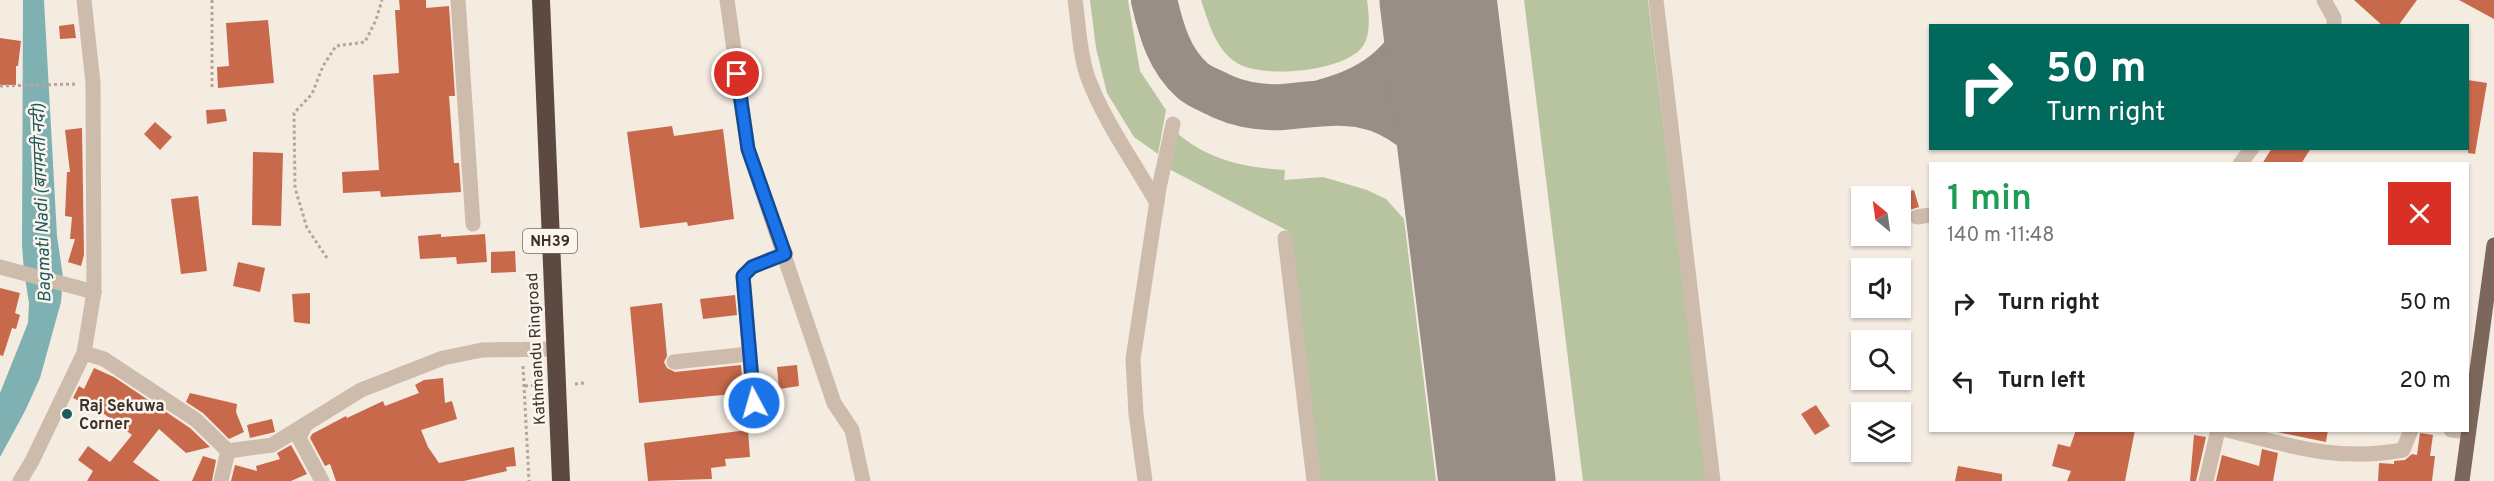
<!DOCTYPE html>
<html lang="en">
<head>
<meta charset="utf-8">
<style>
  :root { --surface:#fff; --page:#f2f2f2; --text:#202124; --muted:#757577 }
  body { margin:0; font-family:Overpass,"Noto Sans Devanagari",sans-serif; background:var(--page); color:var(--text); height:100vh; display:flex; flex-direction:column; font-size:22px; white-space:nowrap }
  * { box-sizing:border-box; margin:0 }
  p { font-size:20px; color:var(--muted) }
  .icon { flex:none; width:33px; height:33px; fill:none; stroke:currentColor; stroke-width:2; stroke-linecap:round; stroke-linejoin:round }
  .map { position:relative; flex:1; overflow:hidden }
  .sheet { position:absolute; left:1929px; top:162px; width:540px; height:270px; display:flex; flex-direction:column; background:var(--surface); border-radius:0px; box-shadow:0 2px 4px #0004 }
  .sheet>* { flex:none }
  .top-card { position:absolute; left:1929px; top:24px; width:540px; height:126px; border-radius:0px; box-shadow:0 2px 4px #0004; background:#00695c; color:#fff; overflow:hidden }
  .needle { width:39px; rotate:331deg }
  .controls { position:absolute; left:1851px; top:186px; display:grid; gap:12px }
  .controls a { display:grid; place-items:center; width:60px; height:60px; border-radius:0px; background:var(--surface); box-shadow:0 2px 4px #0004; font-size:30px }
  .pin { position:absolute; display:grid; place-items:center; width:51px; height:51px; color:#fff; margin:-26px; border:3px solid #fff; border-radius:50%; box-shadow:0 2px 6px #0007 }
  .me { position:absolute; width:66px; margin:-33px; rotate:354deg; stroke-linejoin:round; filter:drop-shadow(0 0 4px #0008) }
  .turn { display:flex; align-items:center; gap:21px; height:126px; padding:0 18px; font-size:27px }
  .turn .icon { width:78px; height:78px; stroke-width:2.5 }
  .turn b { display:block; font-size:42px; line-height:51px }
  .round { display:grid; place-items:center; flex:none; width:63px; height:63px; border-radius:0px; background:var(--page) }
  .headline { display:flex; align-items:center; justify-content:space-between; height:102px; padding:0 18px }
  h1 { font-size:36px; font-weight:600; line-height:45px; color:#1e9e55 }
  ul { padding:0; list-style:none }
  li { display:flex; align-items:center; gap:18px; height:78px; padding:0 18px }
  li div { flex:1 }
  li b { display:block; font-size:22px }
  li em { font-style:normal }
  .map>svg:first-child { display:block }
  .green { fill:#b8c4a0 }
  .water { fill:#7fb0b2 }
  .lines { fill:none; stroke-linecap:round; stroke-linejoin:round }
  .taxiway { stroke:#988e86; stroke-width:46 }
  .runway { stroke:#988e86; stroke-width:117 }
  .building { fill:#c8694b }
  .path { stroke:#b9a596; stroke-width:3; stroke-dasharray:3 3; stroke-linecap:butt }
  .minor { stroke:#cdbbac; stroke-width:15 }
  .major { stroke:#7d675c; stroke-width:15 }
  .highway { stroke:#5c4a42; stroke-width:18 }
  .route-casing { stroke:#114b97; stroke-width:15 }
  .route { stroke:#1a73e8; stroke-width:10 }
  .poi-dot { fill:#1f5a5e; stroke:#fbf5ee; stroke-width:2 }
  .labels { text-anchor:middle; stroke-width:5; stroke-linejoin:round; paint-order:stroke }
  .shield { fill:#fbf5ee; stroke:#756b66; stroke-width:1.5 }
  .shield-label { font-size:15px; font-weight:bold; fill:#3b302b }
  .street-label { font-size:16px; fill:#3b302b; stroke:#fbf5ee }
  .poi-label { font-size:16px; font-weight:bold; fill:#3b302b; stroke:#fbf5ee; text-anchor:start }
  .water-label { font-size:18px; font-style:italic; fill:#1f5a5e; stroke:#fbf5ee }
</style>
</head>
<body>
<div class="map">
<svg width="2494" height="481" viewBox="0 0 2494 481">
  <rect width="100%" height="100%" fill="#f4ebe1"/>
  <g class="green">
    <path d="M1090,0h38l12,71 26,39 -8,44 -24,-17 -27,-44 -11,-45z"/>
    <path d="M1201,0h166c2,13 4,35 -4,46 -18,26 -100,33 -126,17 -22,-14 -28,-40 -36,-63z"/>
    <path d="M1524,0h124l59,481h-124z"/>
    <path d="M1178,134c33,27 66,33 107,36l-1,10 39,-3 44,13 19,9 18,20 32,262h-118l-30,-250 -119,-62z"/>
  </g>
  <path class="water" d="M23,0h21l13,236 6,41 -2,25 -21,76 -15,33 -25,46v-64l28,-70 1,-20 -5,-32 -2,-26z"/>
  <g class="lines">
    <g class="taxiway">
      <path d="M1154,0c7,30 15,60 39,81 7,6 19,10 28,15 20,9 41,12 62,11 33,-3 63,-9 95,2 34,12 58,40 81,66"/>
      <path d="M1324,102c55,-14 92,-45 105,-102"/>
    </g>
    <path class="runway" d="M1438,0l59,481"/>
  </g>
  <g class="building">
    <path d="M399,0h27v8l23,-2 6,90h-6l5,67h5l2,29 -80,5 -1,-6 -37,2 -1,-21 37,-2 -6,-95 26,-2 -4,-63h5z"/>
    <path d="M2354,0h63l-19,26h-15z"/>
    <path d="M2459,0h35v19z"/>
    <path d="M268,20l6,63 -56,5 -1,-21 12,-1 -3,-43z"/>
    <path d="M74,24l2,14 -16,1 -1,-13z"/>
    <path d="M0,38l21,3 -3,25h-2v19h-16z"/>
    <path d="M2468,80l19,3 -12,71 -7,-1z"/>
    <path d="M225,109l2,12 -20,3 -1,-14z"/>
    <path d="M155,122l17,15 -12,13 -16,-16z"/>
    <path d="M672,126l2,10 49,-7 11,90 -46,7 -1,-4 -47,6 -13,-96z"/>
    <path d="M82,128l2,127 -3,11 -13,-4 7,-23h-5l2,-22 -7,-1 2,-44h3l-5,-42z"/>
    <path d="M2272,148h39l-10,16h-39z"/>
    <path d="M253,152l30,1 -2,73 -29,-1z"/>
    <path d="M1914,190l5,17 -16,5 -3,-16 -3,-1z"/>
    <path d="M198,196l9,75 -26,3 -10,-75z"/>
    <path d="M441,234v3l44,-3 2,28 -30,2 -1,-7 -36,2 -2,-23z"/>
    <path d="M515,251l1,21 -25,1v-21z"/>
    <path d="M238,262l27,6 -5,24 -27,-6z"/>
    <path d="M0,288l20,5 -5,20 5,2 -4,14 -4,-1 -9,28 -3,-1z"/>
    <path d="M310,293v31l-16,-2 -2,-28z"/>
    <path d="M735,295l2,20 -34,4 -3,-20z"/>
    <path d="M662,303l5,53 -3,6 3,6 8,4 66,-7 2,28 -104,10 -9,-96z"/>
    <path d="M797,365l2,21 -20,3 -2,-22z"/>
    <path d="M94,368l20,9 76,51 20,19 -24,6 -27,-24 -26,33 27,19h-73l6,-10 -15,-11 10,-14 22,16 22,-27 -33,-25 -26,-12 6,-12 5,3z"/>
    <path d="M443,378l2,25 7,-2 5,18 -36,11 7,17 11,16 75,-16 2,19 -10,1 1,4 -43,10h-128l-6,-17 -5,2 -15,-28 2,-4 34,-18 1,2 36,-17 2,5 34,-13 -4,-8 9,-5z"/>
    <path d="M190,393l47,11 -1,8 8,20 -15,7 -26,-26 -17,-11z"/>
    <path d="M1816,405l14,21 -15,9 -14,-21z"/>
    <path d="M272,419l3,13 -25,6 -3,-13z"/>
    <path d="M748,430l2,27 -25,2 1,7 -15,2 1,11 -64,2 -4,-38z"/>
    <path d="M2076,430h59l-10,51h-58l4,-10 -19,-5 6,-22 12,3z"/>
    <path d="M2268,430h60l-2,12z"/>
    <path d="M2420,433l13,2 -3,21h5l-3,25h-54l1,-18 15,1v-3l11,-1 7,-6 5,1z"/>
    <path d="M2194,435l12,2 -10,44h-6z"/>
    <path d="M291,445l16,29 -16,7h-60l4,-16 22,6 -1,-5 24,-7 -3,-6z"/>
    <path d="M2262,449l16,4 -5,28h-57l6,-26 37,11z"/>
    <path d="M203,456l13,4 -4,21h-20z"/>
    <path d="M1958,466l44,8v7h-47z"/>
  </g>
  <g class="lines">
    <g class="path">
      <path d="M212,0v90"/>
      <path d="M0,86l77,-2"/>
      <path d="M327,258l-20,-30 -12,-40 -1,-75 18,-19 11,-28 13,-20 29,-4 11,-22 6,-20"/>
      <path d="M523,366l6,115"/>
      <path d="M575,384l9,-1"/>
      <path d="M525,386l16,-1"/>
    </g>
    <g class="minor">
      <path d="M458,0l15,224"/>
      <path d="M727,0l21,149 86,254 18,27 11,51"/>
      <path d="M1075,0c4,25 4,53 13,78 16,43 46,84 69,125"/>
      <path d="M1656,0l57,481"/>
      <path d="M2324,0l10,18v8"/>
      <path d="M2240,164l12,-16"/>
      <path d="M1917,217l13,-2"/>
      <path d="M1285,238l29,243"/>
      <path d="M0,267l94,25"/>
      <path d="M84,353l20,6 92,61 32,31 44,-6 89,-55 82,-32 39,-8 73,-1"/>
      <path d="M674,362l75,-8"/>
      <path d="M754,403l-11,-127 9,-9 33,-14"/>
      <path d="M306,424l-7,14 23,43"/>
      <path d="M2227,430c64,16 110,32 176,20l8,-20"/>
      <path d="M2451,430l17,2"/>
      <path d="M20,481l12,-20 52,-108 10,-61 -1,-209 -9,-83"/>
      <path d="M221,481l7,-30"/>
      <path d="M1145,481l-9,-67 -3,-55 26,-171 14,-64"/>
      <path d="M2206,481l12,-51"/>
    </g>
    <path class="major" d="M2462,481l32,-236"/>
    <path class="highway" d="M541,0l20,481"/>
  </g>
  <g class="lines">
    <defs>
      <path id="route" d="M737,74l11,75 37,105 -33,13 -9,9 11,127"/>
    </defs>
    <use href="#route" class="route-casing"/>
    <use href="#route" class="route"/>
  </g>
  <circle class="poi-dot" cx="67" cy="414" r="6"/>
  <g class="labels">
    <rect class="shield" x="523" y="229" width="54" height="24" rx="4.5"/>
    <g class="shield-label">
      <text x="550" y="246">NH39</text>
    </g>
    <g class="street-label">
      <text transform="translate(535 349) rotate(-93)" y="6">Kathmandu Ringroad</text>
    </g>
    <g class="poi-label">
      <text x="79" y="411">Raj Sekuwa<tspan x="79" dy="18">Corner</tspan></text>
    </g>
    <g class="water-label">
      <text transform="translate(41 203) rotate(-92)" y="6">Bagmati Nadi (बागमती नदी)</text>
    </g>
  </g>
</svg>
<div class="controls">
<a><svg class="needle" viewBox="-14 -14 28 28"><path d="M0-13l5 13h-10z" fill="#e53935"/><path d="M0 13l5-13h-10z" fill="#757577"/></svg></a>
<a><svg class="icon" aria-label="sound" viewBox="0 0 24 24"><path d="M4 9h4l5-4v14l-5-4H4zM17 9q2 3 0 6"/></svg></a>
<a><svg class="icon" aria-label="search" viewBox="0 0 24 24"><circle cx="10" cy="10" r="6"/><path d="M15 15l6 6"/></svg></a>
<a><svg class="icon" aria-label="layers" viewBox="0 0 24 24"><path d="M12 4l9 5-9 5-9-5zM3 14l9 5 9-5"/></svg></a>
</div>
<div class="pin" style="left:737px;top:74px;background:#d93025"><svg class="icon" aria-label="arrive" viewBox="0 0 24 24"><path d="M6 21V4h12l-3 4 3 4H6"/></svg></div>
<svg class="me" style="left:754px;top:403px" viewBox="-20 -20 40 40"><circle r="17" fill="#1a73e8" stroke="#fff" stroke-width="3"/><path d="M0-11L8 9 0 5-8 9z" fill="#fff"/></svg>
<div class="top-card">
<div class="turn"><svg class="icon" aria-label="right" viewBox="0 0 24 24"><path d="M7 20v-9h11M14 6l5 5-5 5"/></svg><div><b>50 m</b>Turn right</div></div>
</div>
<section class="sheet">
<div class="headline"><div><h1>1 min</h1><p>140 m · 11:48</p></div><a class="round" style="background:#d93025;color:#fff"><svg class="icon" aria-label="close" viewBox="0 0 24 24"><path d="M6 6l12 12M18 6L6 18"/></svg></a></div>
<ul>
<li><svg class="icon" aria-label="right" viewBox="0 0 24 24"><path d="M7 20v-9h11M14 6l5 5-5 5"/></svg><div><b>Turn right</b></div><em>50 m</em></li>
<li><svg class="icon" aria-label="left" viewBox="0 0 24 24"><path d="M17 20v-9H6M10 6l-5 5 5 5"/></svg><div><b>Turn left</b></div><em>20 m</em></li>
</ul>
</section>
</div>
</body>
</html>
